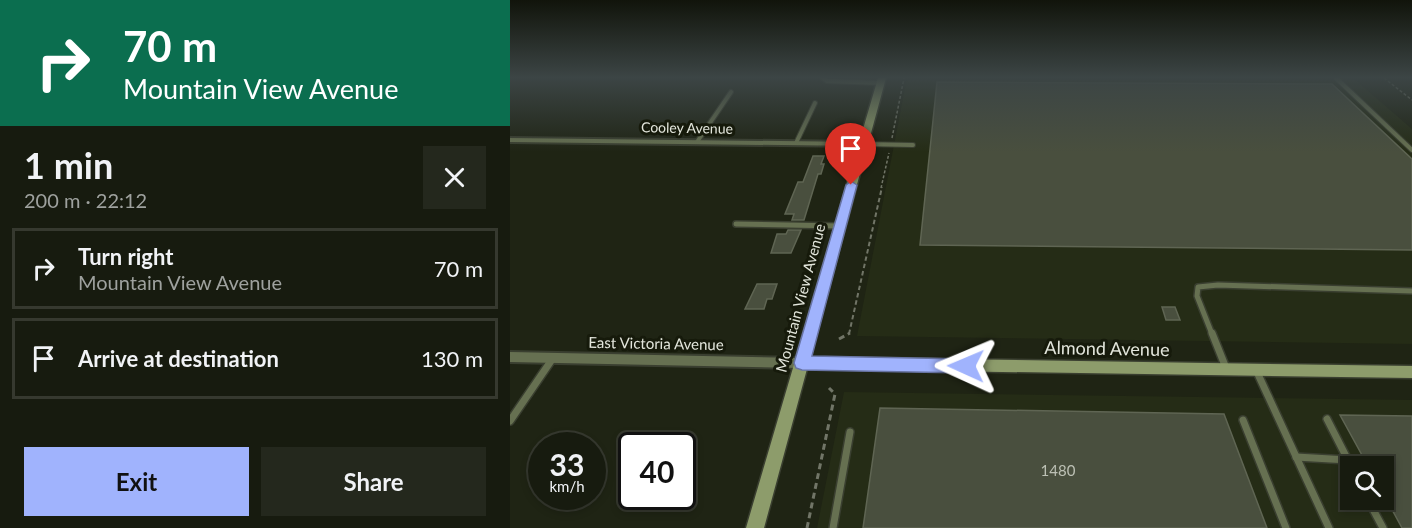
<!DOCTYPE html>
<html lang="en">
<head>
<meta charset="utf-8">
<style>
  :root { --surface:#171b0f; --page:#24281d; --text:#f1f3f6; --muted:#9ea19e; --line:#36392f; --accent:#a0b3fd }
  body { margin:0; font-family:Lato,sans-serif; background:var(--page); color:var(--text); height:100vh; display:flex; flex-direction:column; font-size:22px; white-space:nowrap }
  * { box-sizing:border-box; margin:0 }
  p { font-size:20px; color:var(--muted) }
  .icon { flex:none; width:33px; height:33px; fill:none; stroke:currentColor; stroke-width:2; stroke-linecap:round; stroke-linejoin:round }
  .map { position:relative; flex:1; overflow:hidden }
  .details { display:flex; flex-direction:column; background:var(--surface); width:510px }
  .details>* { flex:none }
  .banner { background:#0b6e4f; color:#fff; overflow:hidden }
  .controls { position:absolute; left:830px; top:456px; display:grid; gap:12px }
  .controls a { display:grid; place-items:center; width:54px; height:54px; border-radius:0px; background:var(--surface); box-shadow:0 3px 9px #0003,0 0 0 2px var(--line); font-size:30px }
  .speed { position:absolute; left:18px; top:432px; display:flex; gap:12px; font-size:30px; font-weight:700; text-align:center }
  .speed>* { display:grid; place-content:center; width:78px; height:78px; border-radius:50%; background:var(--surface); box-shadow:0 3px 9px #0003,0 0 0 2px var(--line); line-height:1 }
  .speed small { font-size:15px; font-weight:400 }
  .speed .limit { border:3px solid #111; border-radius:9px; background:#fff; color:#111 }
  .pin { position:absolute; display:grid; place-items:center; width:51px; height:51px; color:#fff; margin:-62px -26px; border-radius:50% 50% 50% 0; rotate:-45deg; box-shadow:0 0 6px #0007 }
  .pin .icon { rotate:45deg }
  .me { position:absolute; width:66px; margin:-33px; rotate:271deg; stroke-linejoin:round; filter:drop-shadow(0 0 4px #0008) }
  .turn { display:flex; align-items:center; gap:21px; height:126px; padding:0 24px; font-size:27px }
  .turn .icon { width:78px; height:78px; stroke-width:2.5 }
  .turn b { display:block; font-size:42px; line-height:51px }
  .round { display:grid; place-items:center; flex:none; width:63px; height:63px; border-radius:0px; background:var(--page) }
  .headline { display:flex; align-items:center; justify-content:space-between; height:102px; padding:0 24px }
  h1 { font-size:36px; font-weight:700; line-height:45px }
  .primary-button { display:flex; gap:12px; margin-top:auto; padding:12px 24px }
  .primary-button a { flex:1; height:69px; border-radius:0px; background:var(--accent); color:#111; font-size:24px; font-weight:700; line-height:69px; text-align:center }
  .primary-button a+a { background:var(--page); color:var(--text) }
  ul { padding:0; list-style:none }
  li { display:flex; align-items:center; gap:18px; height:81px; margin:0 12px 9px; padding:0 12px; border:3px solid var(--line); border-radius:0px }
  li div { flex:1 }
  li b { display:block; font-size:22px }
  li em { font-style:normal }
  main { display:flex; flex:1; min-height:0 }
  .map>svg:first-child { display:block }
  .built { fill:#252c16; fill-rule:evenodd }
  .building { fill:#494f3e; stroke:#5f6553; stroke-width:1.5 }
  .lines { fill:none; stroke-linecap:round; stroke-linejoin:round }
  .lane-far2-casing { stroke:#3a3f30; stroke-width:6 }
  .lane-far1-casing { stroke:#3a3f30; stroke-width:8 }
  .lane-casing { stroke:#3a3f30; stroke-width:10 }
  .street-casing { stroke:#3a3f30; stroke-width:4 }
  .secondary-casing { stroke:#3a3f30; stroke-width:3 }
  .path-far2 { stroke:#717567; stroke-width:1.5; stroke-dasharray:3 2; stroke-linecap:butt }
  .path-far1 { stroke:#717567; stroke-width:2; stroke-dasharray:4.5 3; stroke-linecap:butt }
  .path { stroke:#717567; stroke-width:3; stroke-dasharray:6 4; stroke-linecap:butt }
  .lane-far2 { stroke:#667051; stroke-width:4 }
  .lane-far1 { stroke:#667051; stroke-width:5 }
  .lane { stroke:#667051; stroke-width:7 }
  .street { fill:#667051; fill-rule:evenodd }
  .secondary { fill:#8d9c6b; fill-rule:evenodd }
  .route { fill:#a0b3fd; stroke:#6874a4; stroke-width:1.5 }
  .labels { text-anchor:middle; stroke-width:6; stroke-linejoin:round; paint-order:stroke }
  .far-street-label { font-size:14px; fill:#e3e6dc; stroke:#161a0b }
  .street-label { font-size:15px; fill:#e3e6dc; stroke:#161a0b }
  .near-number-label { font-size:15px; fill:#bcc0b4 }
  .near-street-label { font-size:18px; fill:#e3e6dc; stroke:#161a0b }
</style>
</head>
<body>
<main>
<section class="details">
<div class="banner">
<div class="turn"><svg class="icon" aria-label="right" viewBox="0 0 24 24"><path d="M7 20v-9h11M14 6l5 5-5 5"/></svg><div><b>70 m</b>Mountain View Avenue</div></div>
</div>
<div class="headline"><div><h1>1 min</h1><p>200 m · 22:12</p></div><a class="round"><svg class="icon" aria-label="close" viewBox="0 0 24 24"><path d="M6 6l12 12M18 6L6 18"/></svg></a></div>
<ul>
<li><svg class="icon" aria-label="right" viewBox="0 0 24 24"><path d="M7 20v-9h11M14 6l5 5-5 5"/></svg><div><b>Turn right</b><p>Mountain View Avenue</p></div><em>70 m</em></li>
<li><svg class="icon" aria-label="arrive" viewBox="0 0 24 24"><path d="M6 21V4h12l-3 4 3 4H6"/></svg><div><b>Arrive at destination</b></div><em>130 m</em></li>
</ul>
<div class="primary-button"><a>Exit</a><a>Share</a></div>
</section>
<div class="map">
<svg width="902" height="528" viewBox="0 0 902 528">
  <rect width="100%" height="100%" fill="#1f2414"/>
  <g class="built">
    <path d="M397,78h446l59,51v215l-555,-8z"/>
    <path d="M334,392l568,8v128h-595zM840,466h33v34h-33z"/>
  </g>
  <g class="building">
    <path d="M427,82l395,2 80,75v91l-492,-5z"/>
    <path d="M303,156h11l-3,8h3l-3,10h-3l-14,46h-12l2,-6h-9l13,-32h5z"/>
    <path d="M278,230h13l-10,23h-20l6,-19h9z"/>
    <path d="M247,284h20l-5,15h-5l-3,10h-19z"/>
    <path d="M652,307h13l5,13h-14z"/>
    <path d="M370,408l344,6 43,114h-404z"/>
    <path d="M830,415l72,1v112h-10l-19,-35v-27h-15z"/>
  </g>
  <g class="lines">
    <defs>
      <g id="lane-far2">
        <path d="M313,78l4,3 54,2"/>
        <path d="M826,78l76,72"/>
        <path d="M187,142l34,-50"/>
        <path d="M286,143l19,-40"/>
        <path d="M353,144l50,1"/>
      </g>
      <g id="lane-far1">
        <path d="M226,224l104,2"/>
        <path d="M702,334l-15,-38 1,-9 20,-2 194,6"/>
      </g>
      <g id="lane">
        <path d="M702,333l14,35"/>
        <path d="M747,372l72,156"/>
        <path d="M817,419l24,47"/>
        <path d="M733,420l43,108"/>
        <path d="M0,421l43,-63"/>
        <path d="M786,457l52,3"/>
        <path d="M858,500l15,28"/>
        <path d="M323,528l17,-96"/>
      </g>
      <g id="street">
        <path d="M0,138l353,4 4,2 -4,2 -353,-4z"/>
        <path d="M0,352l292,6 4,1 2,4 -2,4 -4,1 -292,-6z"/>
      </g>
      <path id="secondary" d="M368,78h8l-76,279 602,9v12l-605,-9 -43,159h-18z"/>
    </defs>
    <use href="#lane-far2" class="lane-far2-casing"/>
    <use href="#lane-far1" class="lane-far1-casing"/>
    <use href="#lane" class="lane-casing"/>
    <use href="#street" class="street-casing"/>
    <use href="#secondary" class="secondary-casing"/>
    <g class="path-far2">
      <path d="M874,78l28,22"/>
      <path d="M382,138l12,-60"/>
      <path d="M371,188l8,-35"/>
    </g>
    <path class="path-far1" d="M339,334l33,-147"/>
    <g class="path">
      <path d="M329,339l11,-6"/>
      <path d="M297,528l28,-134 -6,-6"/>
    </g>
    <use href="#lane-far2" class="lane-far2"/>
    <use href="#lane-far1" class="lane-far1"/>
    <use href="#lane" class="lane"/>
    <use href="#street" class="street"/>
    <use href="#secondary" class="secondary"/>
  </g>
  <linearGradient id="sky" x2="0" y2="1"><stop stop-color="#11140b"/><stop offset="0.51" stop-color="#3c4545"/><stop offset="1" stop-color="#3c4545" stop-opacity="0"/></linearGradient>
  <rect width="902" height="152" fill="url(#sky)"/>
  <path class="route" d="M341,181l6,4 -45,171 154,3 6,2 2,5 -2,5 -6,2 -164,-3 -6,-2 -2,-5 52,-178z"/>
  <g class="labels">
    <g class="far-street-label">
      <text transform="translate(177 128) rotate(1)" y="5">Cooley Avenue</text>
    </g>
    <g class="street-label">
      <text transform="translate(291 298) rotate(-75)" y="5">Mountain View Avenue</text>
      <text transform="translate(146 344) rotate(1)" y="5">East Victoria Avenue</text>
    </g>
    <g class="near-number-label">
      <text x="548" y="476">1480</text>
    </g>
    <g class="near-street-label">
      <text transform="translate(597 349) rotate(1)" y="6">Almond Avenue</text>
    </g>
  </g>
</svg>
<div class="controls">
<a><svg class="icon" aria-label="search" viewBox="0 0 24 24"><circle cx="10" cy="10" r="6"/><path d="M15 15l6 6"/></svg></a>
</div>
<div class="speed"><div>33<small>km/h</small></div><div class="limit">40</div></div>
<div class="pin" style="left:341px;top:185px;background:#d93025"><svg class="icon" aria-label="arrive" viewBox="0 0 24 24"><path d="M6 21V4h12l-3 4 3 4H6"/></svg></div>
<svg class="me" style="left:456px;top:366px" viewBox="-20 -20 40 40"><path d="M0-17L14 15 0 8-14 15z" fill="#a0b3fd" stroke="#fff" stroke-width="4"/></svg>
</div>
</main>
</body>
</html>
